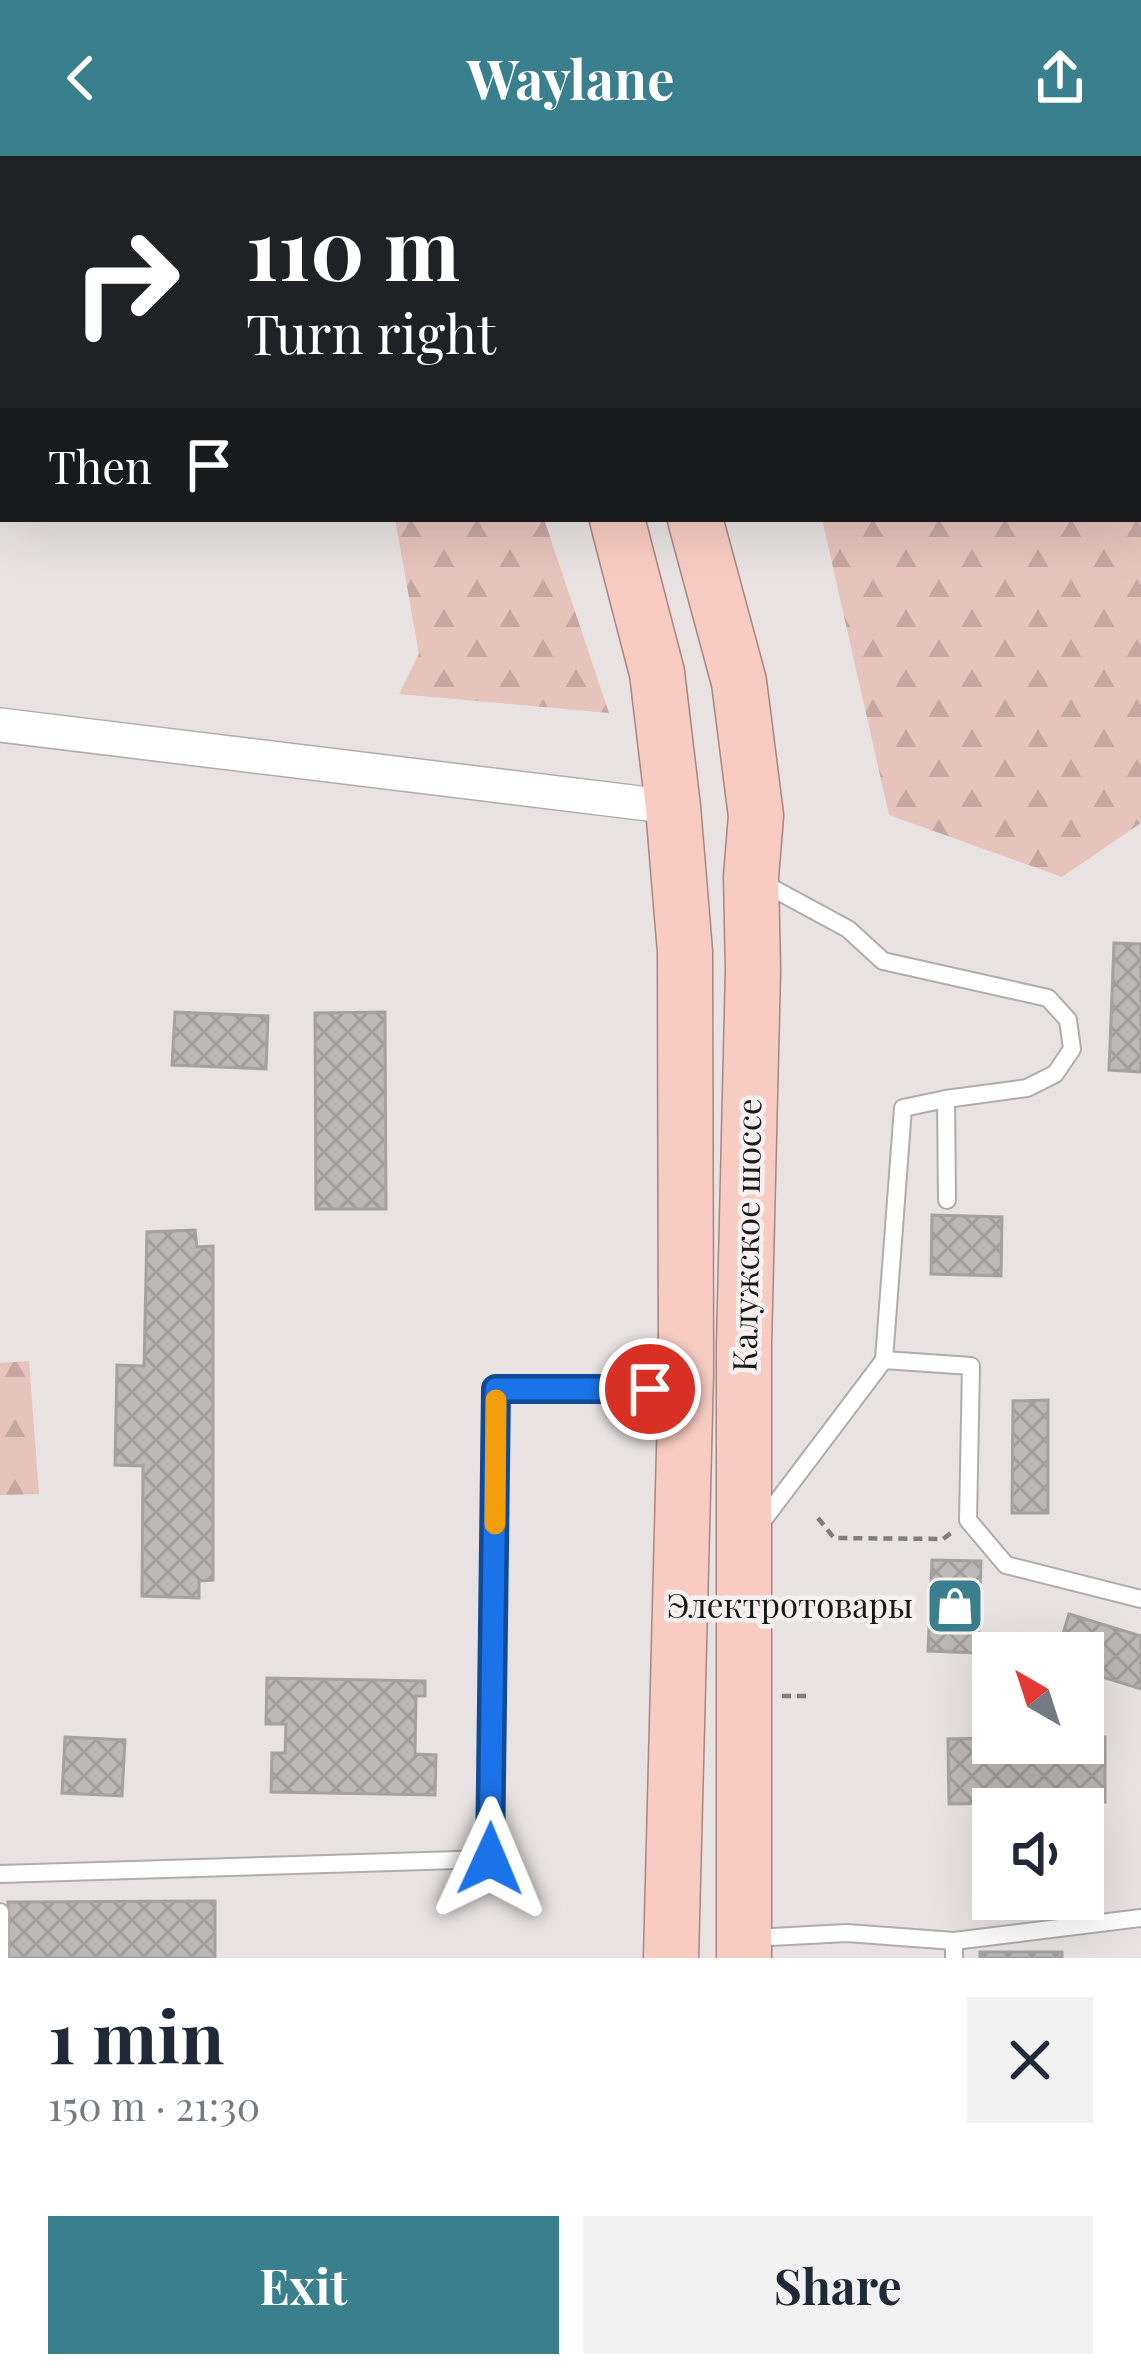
<!DOCTYPE html>
<html lang="en">
<head>
<meta charset="utf-8">
<style>
  :root { --surface:#fff; --page:#f2f2f3; --text:#1f2937; --muted:#747a83; --accent:#3a7f8d }
  body { margin:0; font-family:"Playfair Display",serif; background:var(--page); color:var(--text); height:100vh; display:flex; flex-direction:column; font-size:45px; white-space:nowrap }
  * { box-sizing:border-box; margin:0 }
  p { font-size:39px; color:var(--muted) }
  .icon { flex:none; width:66px; height:66px; fill:none; stroke:currentColor; stroke-width:2; stroke-linecap:round; stroke-linejoin:round }
  .map { position:relative; height:1802px; overflow:hidden }
  .drawer { display:flex; flex-direction:column; background:var(--surface); flex:1 }
  .drawer>* { flex:none }
  .top-card { position:absolute; left:0px; top:0px; width:1143px; height:366px; box-shadow:0 12px 48px #0002; background:#202124; color:#fff; overflow:hidden }
  .needle { width:78px; rotate:321deg }
  .buttons { position:absolute; left:972px; top:1476px; display:grid; gap:24px }
  .buttons a { display:grid; place-items:center; width:132px; height:132px; border-radius:0px; background:var(--surface); box-shadow:0 12px 48px #0002; font-size:60px }
  .pin { position:absolute; display:grid; place-items:center; width:102px; height:102px; color:#fff; margin:-51px; border:6px solid #fff; border-radius:50%; box-shadow:0 3px 12px #0007 }
  .me { position:absolute; width:132px; margin:-66px; rotate:1deg; stroke-linejoin:round; filter:drop-shadow(0 0 9px #0008) }
  .turn { display:flex; align-items:center; gap:42px; height:252px; padding:0 48px; font-size:54px }
  .turn .icon { width:156px; height:156px; stroke-width:2.5 }
  .turn b { display:block; font-size:84px; line-height:102px }
  .then { display:flex; align-items:center; height:114px; padding:0 48px; background:#0003; gap:24px; font-size:45px }
  .round { display:grid; place-items:center; flex:none; width:126px; height:126px; border-radius:0px; background:var(--page) }
  .summary { display:flex; align-items:center; justify-content:space-between; height:204px; padding:0 48px }
  h1 { font-size:72px; font-weight:700; line-height:90px }
  .primary-button { display:flex; gap:24px; margin-top:auto; padding:24px 48px }
  .primary-button a { flex:1; height:138px; border-radius:0px; background:var(--accent); color:#fff; font-size:48px; font-weight:700; line-height:138px; text-align:center }
  .primary-button a+a { background:var(--page); color:var(--text) }
  header { display:flex; justify-content:space-between; align-items:center; height:156px; padding:0 48px; background:var(--accent); color:#fff; font-size:54px; font-weight:700 }
  .map>svg:first-child { display:block }
  .forest { fill:url(#forest-firs) }
  .building { fill:url(#building-cross-hatch); stroke:#a5a1a0; stroke-width:3 }
  .lines { fill:none; stroke-linecap:round; stroke-linejoin:round }
  .service-casing { stroke:#b0acab; stroke-width:20 }
  .minor-casing { stroke:#b0acab; stroke-width:36 }
  .trunk-casing { stroke:#a9857d; stroke-width:57 }
  .path { stroke:#807d7c; stroke-width:4.5; stroke-dasharray:9 6; stroke-linecap:butt }
  .service { stroke:#fff; stroke-width:16 }
  .minor { stroke:#fff; stroke-width:33 }
  .trunk { stroke:#f8ccc3; stroke-width:54 }
  .route-casing { stroke:#114b97; stroke-width:30 }
  .route { stroke:#1a73e8; stroke-width:21 }
  .slow { stroke:#f59e0b; stroke-width:21 }
  .labels { text-anchor:middle; stroke-width:9; stroke-linejoin:round; paint-order:stroke }
  .street-label { font-size:33px; fill:#191818; stroke:#f5f1f0 }
  .poi-label { font-size:33px; fill:#191818; stroke:#f5f1f0; text-anchor:end }
</style>
</head>
<body>
<header><svg class="icon" aria-label="back" viewBox="0 0 24 24"><path d="M15 5l-7 7 7 7"/></svg>Waylane<svg class="icon" aria-label="share" viewBox="0 0 24 24"><path d="M12 15V3M7 8l5-5 5 5M5 13v7h14v-7"/></svg></header>
<div class="map">
<svg width="1141" height="1802" viewBox="0 0 1141 1802">
  <defs>
    <pattern id="forest-firs" width="22" height="20" patternUnits="userSpaceOnUse" patternTransform="scale(3)"><rect width="22" height="20" fill="#e6c3bb"/><path d="M5 1l3.5 6h-7zM16 11l3.5 6h-7z" fill="#c5a7a0"/></pattern>
    <pattern id="building-cross-hatch" width="8" height="8" patternUnits="userSpaceOnUse" patternTransform="scale(3)"><rect width="8" height="8" fill="#bcb8b7"/><path d="M0 0l8 8M0 8l8-8" fill="none" stroke="#a19d9d"/></pattern>
  </defs>
  <rect width="100%" height="100%" fill="#e8e3e2"/>
  <g class="forest">
    <path d="M719,0h422v667l-79,54 -173,-62 -67,-296h318v-360h-421z"/>
    <path d="M395,363h149l65,194 -210,-19 20,-40z"/>
    <path d="M29,1205l10,133 -39,1v-132z"/>
  </g>
  <g class="building">
    <path d="M1114,787l27,1v128l-32,-2z"/>
    <path d="M175,856l93,4 -2,53 -94,-4z"/>
    <path d="M385,856l1,197h-70l-1,-196z"/>
    <path d="M932,1059l70,2 -1,59 -70,-2z"/>
    <path d="M195,1074l2,17 16,-1v334l-14,1v17l-57,-2 1,-130 -28,-1 2,-100 27,1 3,-134z"/>
    <path d="M1048,1244v113h-36l1,-112z"/>
    <path d="M932,1404l49,1 -3,92 -50,-2z"/>
    <path d="M1069,1458l72,22v53l-58,-18v-18h-26z"/>
    <path d="M267,1522l158,3v15h-9l-1,58 21,1 -1,40 -164,-3 1,-39h13l1,-29h-20z"/>
    <path d="M65,1581l60,3 -3,56 -60,-3z"/>
    <path d="M1083,1581h22v65l-156,2 -1,-65 45,-1v5h90z"/>
    <path d="M215,1745v57h-207v-56z"/>
    <rect x="980" y="1796" width="82" height="6"/>
  </g>
  <g class="lines">
    <defs>
      <g id="service">
        <path d="M88,0l13,3"/>
        <path d="M763,727l85,46 35,32 165,37 20,22 4,29 -17,25 -28,14 -81,11 -43,9 -19,252"/>
        <path d="M946,943l1,101"/>
        <path d="M758,1371l126,-167 87,6 -3,154 38,45 135,34"/>
        <path d="M0,1718l490,-15 7,-470h184"/>
        <path d="M0,1756v46"/>
        <path d="M752,1782l95,-5 107,8v17"/>
        <path d="M954,1785l187,-23"/>
      </g>
      <path id="minor" d="M0,569l673,82"/>
      <g id="trunk">
        <path d="M506,0l1,3"/>
        <path d="M577,0l1,3"/>
        <path d="M617,363l40,154 16,134 12,145 1,421 -15,585"/>
        <path d="M695,363l44,163 17,134 -5,61 2,93 -9,375v613"/>
      </g>
    </defs>
    <use href="#service" class="service-casing"/>
    <use href="#minor" class="minor-casing"/>
    <use href="#trunk" class="trunk-casing"/>
    <g class="path">
      <path d="M818,1362l16,20 109,1 8,-6"/>
      <path d="M782,1540h28"/>
    </g>
    <use href="#service" class="service"/>
    <use href="#minor" class="minor"/>
    <use href="#trunk" class="trunk"/>
  </g>
  <g class="lines">
    <defs>
      <path id="route" d="M490,1703l6,-470h154"/>
    </defs>
    <use href="#route" class="route-casing"/>
    <use href="#route" class="route"/>
    <path class="slow" d="M495,1368l1,-124"/>
  </g>
  <defs>
    <symbol id="shop-square" viewBox="-11 -11 22 22"><rect x="-9" y="-9" width="18" height="18" rx="4" fill="#3a7f8d" stroke="#f5f1f0"/><path d="M-5-2.5h2.3a2.7 3.5 0 0 1 5.4 0H5L5.5 6h-11ZM-1.5-2.5h3a1.5 2.3 0 0 0-3 0Z" fill="#fff"/></symbol>
  </defs>
  <g fill-rule="evenodd">
    <use href="#shop-square" x="922" y="1417" width="66" height="66"/>
  </g>
  <g class="labels">
    <g class="street-label">
      <text transform="translate(747 1079) rotate(-89)" y="12">Калужское шоссе</text>
    </g>
    <g class="poi-label">
      <text x="913" y="1462">Электротовары</text>
    </g>
  </g>
</svg>
<div class="buttons">
<a><svg class="needle" viewBox="-14 -14 28 28"><path d="M0-13l5 13h-10z" fill="#e53935"/><path d="M0 13l5-13h-10z" fill="#747a83"/></svg></a>
<a><svg class="icon" aria-label="sound" viewBox="0 0 24 24"><path d="M4 9h4l5-4v14l-5-4H4zM17 9q2 3 0 6"/></svg></a>
</div>
<div class="pin" style="left:650px;top:1233px;background:#d93025"><svg class="icon" aria-label="arrive" viewBox="0 0 24 24"><path d="M6 21V4h12l-3 4 3 4H6"/></svg></div>
<svg class="me" style="left:490px;top:1703px" viewBox="-20 -20 40 40"><path d="M0-17L14 15 0 8-14 15z" fill="#1a73e8" stroke="#fff" stroke-width="4"/></svg>
<div class="top-card">
<div class="turn"><svg class="icon" aria-label="right" viewBox="0 0 24 24"><path d="M7 20v-9h11M14 6l5 5-5 5"/></svg><div><b>110 m</b>Turn right</div></div>
<div class="then">Then<svg class="icon" aria-label="arrive" viewBox="0 0 24 24"><path d="M6 21V4h12l-3 4 3 4H6"/></svg></div>
</div>
</div>
<section class="drawer">
<div class="summary"><div><h1>1 min</h1><p>150 m · 21:30</p></div><a class="round"><svg class="icon" aria-label="close" viewBox="0 0 24 24"><path d="M6 6l12 12M18 6L6 18"/></svg></a></div>
<div class="primary-button"><a>Exit</a><a>Share</a></div>
</section>
</body>
</html>
